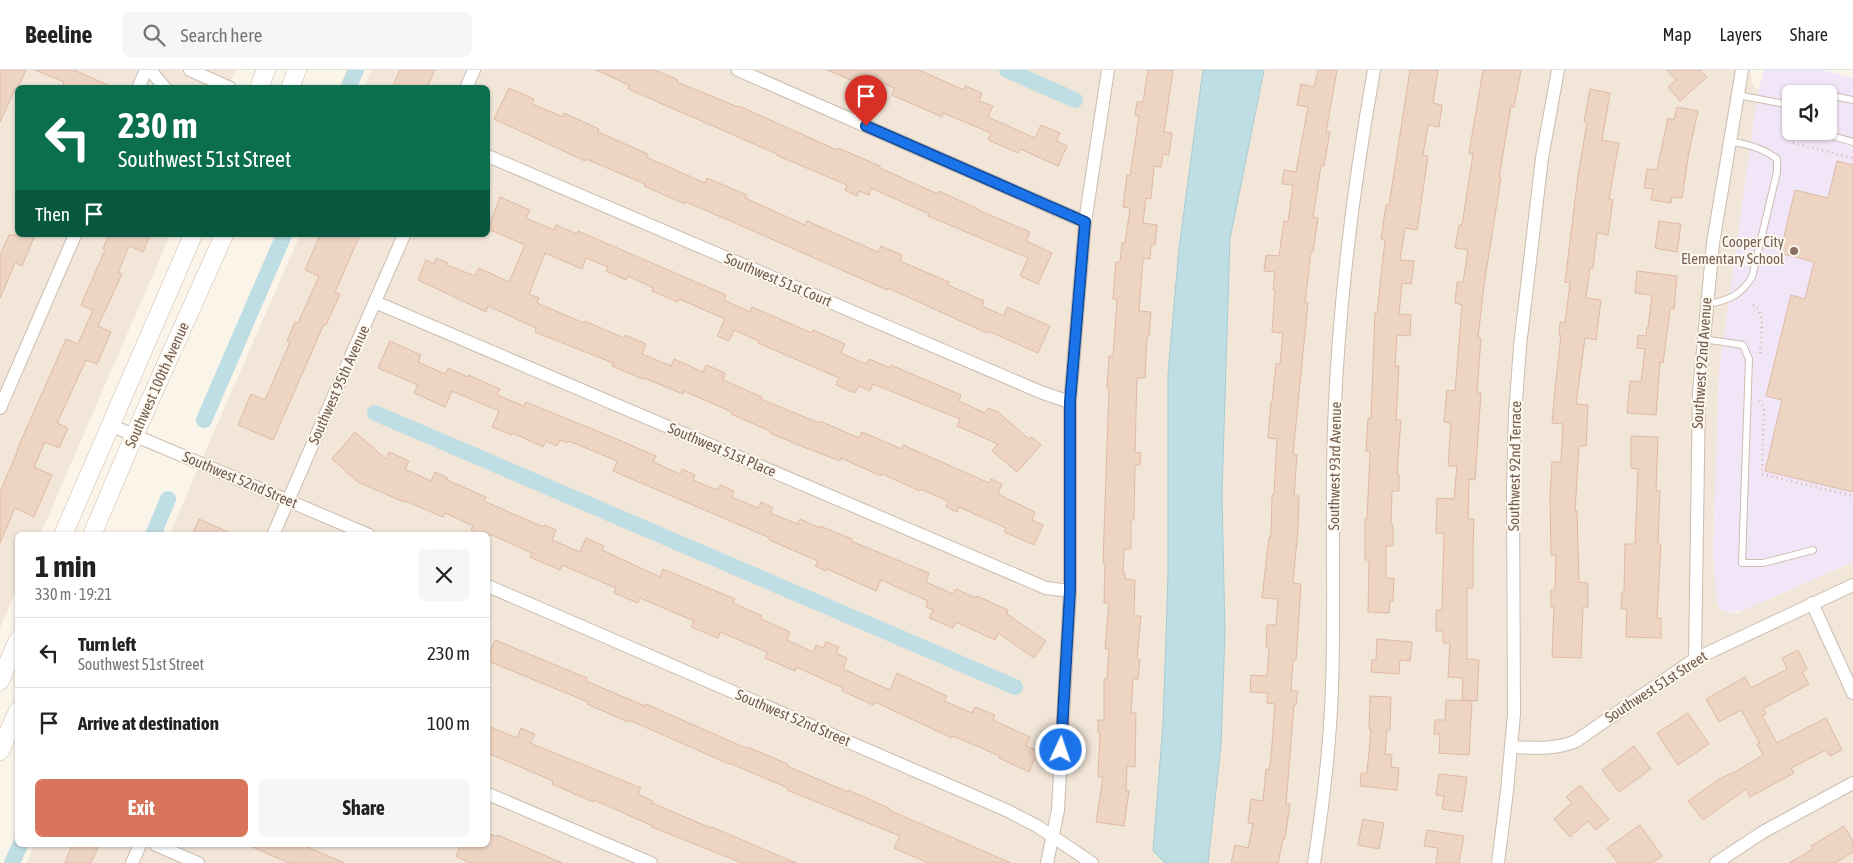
<!DOCTYPE html>
<html lang="en">
<head>
<meta charset="utf-8">
<style>
  :root { --surface:#fff; --page:#f6f6f6; --text:#222; --muted:#767676; --line:#e0e0e0; --accent:#d9755a }
  body { margin:0; font-family:"Asap Condensed",sans-serif; background:var(--page); color:var(--text); height:100vh; display:flex; flex-direction:column; font-size:19px; white-space:nowrap }
  * { box-sizing:border-box; margin:0 }
  p { font-size:16px; color:var(--muted) }
  .icon { flex:none; width:28px; height:28px; fill:none; stroke:currentColor; stroke-width:2; stroke-linecap:round; stroke-linejoin:round }
  .map { position:relative; flex:1; overflow:hidden }
  .panel { position:absolute; left:15px; top:462px; width:475px; height:315px; display:flex; flex-direction:column; background:var(--surface); border-radius:8px; box-shadow:0 1px 4px #0004 }
  .panel>* { flex:none }
  .banner { position:absolute; left:15px; top:15px; width:475px; height:152px; border-radius:8px; box-shadow:0 1px 4px #0004; background:#0b6e4f; color:#fff; overflow:hidden }
  .tools { position:absolute; left:1782px; top:15px; display:grid; gap:10px }
  .tools a { display:grid; place-items:center; width:55px; height:55px; border-radius:8px; background:var(--surface); box-shadow:0 1px 4px #0004; font-size:25px }
  .pin { position:absolute; display:grid; place-items:center; width:42px; height:42px; color:#fff; margin:-51px -21px; border-radius:50% 50% 50% 0; rotate:-45deg; box-shadow:0 0 5px #0007 }
  .pin .icon { rotate:45deg }
  .me { position:absolute; width:55px; margin:-28px; rotate:3deg; stroke-linejoin:round; filter:drop-shadow(0 0 4px #0008) }
  .turn { display:flex; align-items:center; gap:18px; height:105px; padding:0 20px; font-size:22px }
  .turn .icon { width:65px; height:65px; stroke-width:2.5 }
  .turn b { display:block; font-size:35px; line-height:42px }
  .then { display:flex; align-items:center; height:48px; padding:0 20px; background:#0003; gap:10px; font-size:19px }
  .round { display:grid; place-items:center; flex:none; width:52px; height:52px; border-radius:8px; background:var(--page) }
  .summary { display:flex; align-items:center; justify-content:space-between; height:85px; padding:0 20px }
  h1 { font-size:30px; font-weight:700; line-height:38px }
  .cta { display:flex; gap:10px; margin-top:auto; padding:10px 20px }
  .cta a { flex:1; height:58px; border-radius:8px; background:var(--accent); color:#fff; font-size:20px; font-weight:700; line-height:58px; text-align:center }
  .cta a+a { background:var(--page); color:var(--text) }
  ul { padding:0; list-style:none }
  li { display:flex; align-items:center; gap:15px; height:70px; padding:0 20px; border-top:1px solid var(--line) }
  li div { flex:1 }
  li b { display:block; font-size:19px }
  li em { font-style:normal }
  header { display:flex; align-items:center; gap:30px; box-sizing:border-box; height:70px; padding:0 25px; background:var(--surface); border-bottom:1px solid var(--line) }
  header strong { font-size:24px }
  nav { display:flex; gap:28px; margin-inline-start:auto; font-size:18px }
  .search { width:350px; height:45px; background:var(--page); display:flex; align-items:center; gap:12px; box-sizing:border-box; padding:0 18px; border-radius:8px; color:var(--muted); font-size:19px }
  .map>svg:first-child { display:block }
  .residential { fill:#f2e6d8 }
  .education { fill:#f1e6f7; fill-rule:evenodd }
  .water { fill:#bfdee3; stroke:#a6cdd4 }
  .lines { fill:none; stroke-linecap:round; stroke-linejoin:round }
  .canal { stroke:#bfdee3; stroke-width:16 }
  .building { fill:#eed4c3; stroke:#dfbaa5 }
  .service-casing { stroke:#ccbcb0; stroke-width:8 }
  .minor-casing { stroke:#ccbcb0; stroke-width:14 }
  .secondary-casing { stroke:#cebcae; stroke-width:19 }
  .path { stroke:#d3b7a6; stroke-width:2.5; stroke-dasharray:1 4; stroke-linecap:butt }
  .service { stroke:#fff; stroke-width:6 }
  .minor { stroke:#fff; stroke-width:12 }
  .secondary { stroke:#fff; stroke-width:18 }
  .route-casing { stroke:#114b97; stroke-width:12 }
  .route { stroke:#1a73e8; stroke-width:9 }
  .education-dot { fill:#8d6e63; stroke:#fdf8ef; stroke-width:2 }
  .labels { text-anchor:middle; stroke-width:4; stroke-linejoin:round; paint-order:stroke }
  .education-label { font-size:15px; fill:#785e54; stroke:#fdf8ef; text-anchor:end }
  .street-label { font-size:15px; fill:#735b4f; stroke:#fdf8ef }
</style>
</head>
<body>
<header>
<strong>Beeline</strong>
<div class="search"><svg class="icon" aria-label="search" viewBox="0 0 24 24"><circle cx="10" cy="10" r="6"/><path d="M15 15l6 6"/></svg>Search here</div>
<nav><a>Map</a><a>Layers</a><a>Share</a></nav>
</header>
<div class="map">
<svg width="1853" height="793" viewBox="0 0 1853 793">
  <rect width="100%" height="100%" fill="#fbf4e9"/>
  <g class="residential">
    <path d="M0,0h236l-8,17 -210,1v147h152l-130,300h-22l-1,53 -17,40z"/>
    <path d="M372,0h1378l2,12 6,9 -39,280 -6,183 4,49 12,10h8l116,-51v301h-1826l7,-18h454v-310h-319l131,-300h188v-147l-124,-1z"/>
  </g>
  <path class="education" d="M1764,0h58l31,8v484l-109,48 -15,3 -9,-4 -3,-6 -4,-49 6,-183 39,-280zM1791,24h38v37h-38z"/>
  <path class="water" d="M1203,0h61l-34,169 -8,254 3,139 -4,113 -13,118h-43l-12,-12 10,-127 5,-148v-202l11,-126z"/>
  <g class="lines">
    <g class="canal">
      <path d="M1007,0l68,30"/>
      <path d="M348,18l8,-18"/>
      <path d="M375,343l640,274"/>
      <path d="M204,350l80,-185"/>
      <path d="M153,465l15,-36"/>
      <path d="M12,793l8,-18"/>
    </g>
  </g>
  <g class="building">
    <path d="M0,0h26l-9,20 -2,-1 -15,33z"/>
    <path d="M35,0h39l41,18h-53l2,-6z"/>
    <path d="M400,0h35l-8,18h-35z"/>
    <path d="M596,0h59l23,10 -1,2 61,25 1,-1 98,44 1,-2 42,18v2l58,26 1,-3 39,18v1l52,22 -4,9 26,12 -14,31 -18,-8 8,-18 -100,-42 1,-2 -58,-26 -2,7 -10,-4 -2,5 -12,-6 2,-5 -71,-30 1,-1 -149,-65 1,-4z"/>
    <path d="M827,0h92l45,20 1,-4 17,7 -3,8 14,5 -5,11 47,21 6,-13 19,8 -4,8 11,5 -9,20 -38,-17 -2,4 -30,-13 3,-7 -48,-20 -1,4 -50,-22 2,-7 -27,-12 -4,9z"/>
    <path d="M1148,0h25l-9,62 8,1 -3,22 -6,-1 -2,13 -7,-1 -3,33 -5,-1 -3,25 14,2 -2,20h-4l-1,14 -7,-1 -4,53 12,1 -2,24h-2l-2,42h-8l-2,74 6,1 -1,12h-5l-1,55h-3v29h-7l-1,24h2v6l10,1 -1,36h7l-4,43h3l-2,20h-5l-2,34h5l-1,54 -8,-1 -1,25h3l-5,35 -28,-4 7,-45h-5l2,-44h-2v-13h6v-41h3l2,-30h-4l4,-46h-5l1,-40h-2l6,-175h-2l2,-32h4l4,-56 -4,-1 3,-37h4l2,-19h3l5,-35 -7,-1 4,-32 3,1 9,-60 -4,-1 2,-13h6z"/>
    <path d="M1318,0h19l-11,62h4l-6,34h-3l-8,51 5,1 -5,34 -2,-1 -6,52h3l-15,151 4,1 -3,41h5l-1,33 -5,54 8,1 -5,76h-3l-2,31h7l-2,14h-2l-8,99h4l-5,35h-2l-5,24h-47l4,-18 13,3 5,-24 -5,-1 3,-24 12,2 3,-32 3,1 2,-12 4,-54 -8,-1 1,-10 -18,-1 1,-17 16,1 2,-29h-3l1,-22h9l2,-26 -16,-1 7,-61h2l1,-42h2l3,-56 -9,-1 3,-36h1l4,-38h4l3,-31 -11,-1 3,-42h-2l2,-18 -11,-1 2,-16 13,1 5,-35 4,1 5,-37 -11,-1 2,-14 12,2 12,-65 -11,-2 4,-21 13,3z"/>
    <path d="M1410,0h28l-5,33 9,2 -3,22 -11,-2 -5,30 5,1 -11,74 -12,-2 -5,32 14,1 -3,23 -9,-1 -3,31 12,1 -1,21 -13,-1 -2,31h4l-3,54h5l-4,54h2v17h-7l-1,34h2v21h-7v32h8l-1,23h-3l-1,12 -21,-1 1,-52h-4v-41h2l3,-67 -4,-1 2,-33h3l4,-105h2l8,-73 -4,-1 5,-34h3z"/>
    <path d="M1483,0h38l-7,37 -3,-1 -12,72h2l-17,107 -6,53h3l-4,55h4l-6,87 -6,-1 -1,40h6l-1,29v40h-6v71l12,1 -2,41 -15,-1 1,-22 -15,-1 2,-34h-7v-12h-7v-21h6l2,-77h-8l1,-35 17,1 3,-33h-9l3,-43 -7,-1 3,-32 8,1 7,-86 -7,-2 2,-21h6l5,-32 -13,-2 4,-23h3l11,-71 -4,-1z"/>
    <path d="M1667,0h33l7,7 -27,24 -12,-14 8,-7z"/>
    <path d="M509,18l25,11 -2,5 31,13 1,-4 35,16 -1,3 50,22 -2,3 59,26 2,-5 40,17 -2,3 60,27 2,-4 71,31 3,-6 21,9 -2,6 49,21 -1,3 36,16 -2,5 22,10 3,-9 43,19 -12,27 -50,-22 -1,2 -99,-45 -1,2 -152,-67 -49,-21 -1,2 -41,-18 1,-2 -59,-25 -1,2 -91,-42z"/>
    <path d="M1590,19l20,4 -8,47 17,3 -10,56 4,1 -5,35 -11,-2 -4,35h-3l-4,30 15,2 -5,40 -11,-2 -9,66 12,1 -2,41h-7l-4,65h2l2,71 9,1v24h-5l-2,51 -29,-1 2,-50h-3v-17h4l1,-35h-5l-1,-60 2,-33h9l2,-38 -11,-1 3,-34 6,-54h-2l1,-13 5,1 5,-40 -5,-1 13,-106 9,-54h-3z"/>
    <path d="M1677,37l21,4 -9,41 -7,46 -10,-1 -1,6 -20,-3 2,-11 -9,-1 3,-19 10,1 11,-52 6,2z"/>
    <path d="M1837,91l16,4v327l-88,-21 17,-71 -16,-4 25,-101 14,4 9,-37 -34,-9 15,-63 33,8z"/>
    <path d="M500,127l30,13 -4,8 28,12 2,-5 21,9 1,-3 148,64 -2,5 26,12 2,-5 60,26 1,-3 32,14 -4,9 25,11 3,-5 21,9 1,-3 70,30 -2,6 26,12 3,-5 10,4 31,27 3,-2 9,8 -24,27 -25,-21 6,-7 -41,-18 3,-7 -87,-35 -3,7 -11,-5 -4,7 -19,-8 3,-7 -81,-35 1,-2 -25,-11 -5,11 -12,-5 8,-17 -46,-20 -1,3 -26,-11 1,-3 -25,-12 -2,4 -20,-9 2,-4 -22,-9 -4,11 -37,-16 -16,41 10,4 -2,5 47,20 1,-2 39,17 1,-3 21,9 -4,10 29,12 3,-7 29,13 3,-7 19,8 -2,7 39,17 -1,2 58,24 1,-2 39,17 3,-6 40,17 1,-4 86,38 2,-4 11,5 -4,10 37,18 -3,8 11,5 -9,20 -30,-13 2,-4 -47,-21 -2,5 -11,-5 2,-6 -27,-12 -1,2 -38,-17 -1,2 -40,-18 -1,3 -39,-15 -31,-13v-2l-39,-17 1,-2 -48,-21 -1,3 -39,-16 -1,1 -31,-13 1,-3 -78,-31 1,-4 -48,-22 -2,6 -68,-32 8,-20 8,4 2,-6 12,5 -1,2 28,11 4,-8 30,14 16,-37 -37,-16z"/>
    <path d="M1659,151l22,3 -4,28 -22,-4z"/>
    <path d="M9,165h26l-13,31 -7,-3 -15,35v-43z"/>
    <path d="M104,165h46l-7,17 -14,-6 -11,27 4,1 -24,52 13,6 -14,32 -11,-4 -29,63 11,5 -9,20 -14,-6 -11,25 18,8 -18,42 -19,-9 -15,35v-51l18,-42h-1l49,-111 12,5 15,-34 -12,-5 24,-55 -2,-1 5,-12z"/>
    <path d="M320,165h40l-25,57 5,2 -14,31 -2,-1 -51,116 -35,-15 13,-31 14,6 25,-58 -3,-1 8,-19 3,1 21,-47 -14,-6z"/>
    <path d="M1637,201l40,5 -3,33h-4l-7,54 -3,-1 -4,53 -29,-2 3,-32 11,1 4,-33 -8,-1 1,-13 8,1 1,-9h1l4,-32 -17,-2z"/>
    <path d="M390,271l31,14 -3,7 27,12 3,-6 20,9v-2l32,14 -3,6 27,11 2,-4 93,38 37,16 -3,6 27,12 2,-5 13,6 -2,5 24,10 3,-5 14,6 -2,6 26,11 3,-6 12,6 -3,5 28,11 2,-5 20,9v-2l32,13 -1,2 78,32 -3,9 27,12 3,-5 20,9 1,-2 31,14 -1,4 39,27 -12,17 -36,-25 -3,7 -39,-18 -3,6 -24,-10 4,-8 -7,-3 2,-6 -47,-21 -5,11 -49,-22 -1,2 -11,-5 3,-5 -49,-21 1,-2 -157,-67 4,-10 -48,-20 -1,2 -8,-3 -3,6 -11,-5 -3,6 -30,-14 -1,2 -20,-8 7,-16 -47,-20 -7,16 -31,-14 4,-8 -40,-17z"/>
    <path d="M355,362l31,27 3,-7 20,9 -4,8 26,12 4,-9 13,6 -1,2 39,17 -2,4 59,26 1,-2 12,5 -4,10 28,12 6,-14 18,8 -2,4 58,27 3,-8 72,30 -2,4 29,13 -1,3 29,13 -3,8 26,12 3,-7 7,3 3,-6 13,5 -3,6 11,5 -4,11 47,21 7,-17 50,23 -3,5 28,12 3,-6 20,8 -2,5 37,17 -4,9 12,5 -9,21 -30,-14 1,-2 -47,-20 -1,2 -77,-36 -2,3 -31,-14 1,-3 -47,-21 -1,4 -30,-13 2,-6 -47,-20 -2,6 -27,-11 3,-6 -54,-23 -2,5 -24,-10 2,-5 -54,-23 -2,5 -30,-13 2,-4 -40,-18h-10l-11,-5 2,-4 -28,-13 -2,4 -38,-16 -1,1 -46,-20 -26,-23z"/>
    <path d="M1631,366l27,1 -2,54h4l-2,53h3l-4,74h4v20l-35,-1 1,-28h-6l1,-17h2l1,-48h10l3,-75 -7,-1z"/>
    <path d="M199,449l36,16h-43z"/>
    <path d="M1377,569l35,3 -2,19 -10,-1 -1,14 -28,-2 1,-12h4z"/>
    <path d="M495,570l92,38 -1,3 59,25 1,-2 100,44 1,-1 41,17 -1,2 61,26v-2l41,18v2l122,53h-83l-34,-15 6,-12 -113,-46 1,-2 -59,-25v1l-100,-44 -1,2 -41,-18 1,-2 -100,-41v-4z"/>
    <path d="M1798,580l9,19 -5,3 7,12 -46,25 3,5 -4,2 15,27 49,-25 16,32 -12,6 -4,-6 -35,18 3,5 -44,24 -4,-8 -43,31 -15,-19 30,-21 11,-6 1,1 33,-20 -6,-11 3,-1 -19,-33 -22,12 -13,-23 39,-22 6,11 36,-19 -5,-11z"/>
    <path d="M1370,626l21,1 -1,33h-3l-2,24 7,1 -1,12 8,1 -2,22 -37,-4 1,-13h6l4,-44h-2z"/>
    <path d="M1446,630l26,1 -3,54 -30,-2 1,-19h-6l1,-14h10z"/>
    <path d="M1688,643l21,31 -31,21 -21,-32z"/>
    <path d="M488,656l29,12 4,-10 14,6 -5,9 111,45 -3,6 15,7 -1,2 59,25 1,-1 84,36h-54l-90,-36 1,-1 -59,-26 -1,2 -41,-18 1,-3 -65,-28z"/>
    <path d="M1634,676l17,23 -32,23 -17,-22z"/>
    <path d="M1439,704l28,3 -5,35 -20,-3 2,-13 -8,-1z"/>
    <path d="M1580,715l29,34 -13,11 -8,-9 -18,16 -16,-18 18,-16 -6,-6z"/>
    <path d="M1363,749l21,4 -5,26 -21,-4z"/>
    <path d="M1640,755l22,31 -10,7h-34l-11,-15z"/>
    <path d="M1844,756l9,15v11l-18,11h-46l24,-14 -2,-3z"/>
    <path d="M1427,760l37,6 -5,27h-23l2,-15 -14,-2z"/>
    <path d="M488,763l9,4 1,-2 64,28h-92l-14,-7 5,-11h27z"/>
    <path d="M72,775h27l-8,18h-26z"/>
    <path d="M248,775h55l41,18h-55z"/>
  </g>
  <g class="lines">
    <defs>
      <g id="service">
        <path d="M1737,25l54,10"/>
        <path d="M1829,25l24,5"/>
        <path d="M1815,61l38,11"/>
        <path d="M1707,234c21,-3 34,-9 45,-27l25,-105v-13c-14,-11 -31,-15 -48,-18"/>
        <path d="M1703,269l40,6 6,14 -7,204h21l50,-13"/>
      </g>
      <g id="minor">
        <path d="M150,0l15,18"/>
        <path d="M190,0l40,18"/>
        <path d="M738,0l347,152"/>
        <path d="M138,18l8,-18"/>
        <path d="M466,18l8,-18"/>
        <path d="M488,86l555,237 27,9"/>
        <path d="M375,232l671,286 24,3"/>
        <path d="M0,338l75,-173"/>
        <path d="M110,355l259,110"/>
        <path d="M273,465l131,-300"/>
        <path d="M488,516l518,224 31,16 55,37"/>
        <path d="M1812,533l41,90"/>
        <path d="M1695,589l4,-267 14,-149 29,-173"/>
        <path d="M1511,677c23,1 44,3 65,-6l119,-82 158,-74"/>
        <path d="M488,724l163,69"/>
        <path d="M156,775l42,18"/>
        <path d="M132,793l8,-18"/>
        <path d="M1047,793l11,-53 12,-219v-189l15,-180 23,-152"/>
        <path d="M1314,793c9,-58 16,-116 18,-175 3,-87 -1,-174 2,-260 4,-120 19,-240 40,-358"/>
        <path d="M1498,793l9,-72 7,-77 -1,-227 2,-72 5,-69 22,-188 16,-88"/>
        <path d="M1716,793l47,-31 90,-49"/>
      </g>
      <g id="secondary">
        <path d="M259,18l7,-18"/>
        <path d="M290,18l7,-18"/>
        <path d="M63,465l130,-300"/>
        <path d="M92,465l42,-99 90,-201"/>
        <path d="M0,611l18,-41"/>
        <path d="M0,681l18,-40"/>
      </g>
    </defs>
    <use href="#service" class="service-casing"/>
    <use href="#minor" class="minor-casing"/>
    <use href="#secondary" class="secondary-casing"/>
    <g class="path">
      <path d="M1793,73l60,15"/>
      <path d="M1753,235c14,5 7,36 7,49"/>
      <path d="M1759,331l5,6 -2,67 91,22"/>
    </g>
    <use href="#service" class="service"/>
    <use href="#minor" class="minor"/>
    <use href="#secondary" class="secondary"/>
  </g>
  <g class="lines">
    <defs>
      <path id="route" d="M866,56l219,96 -15,180v189l-9,159"/>
    </defs>
    <use href="#route" class="route-casing"/>
    <use href="#route" class="route"/>
  </g>
  <circle class="education-dot" cx="1794" cy="181" r="5"/>
  <g class="labels">
    <g class="education-label">
      <text x="1784" y="177">Cooper City<tspan x="1784" dy="17">Elementary School</tspan></text>
    </g>
    <g class="street-label">
      <text transform="translate(778 210) rotate(23)" y="5">Southwest 51st Court</text>
      <text transform="translate(1702 293) rotate(-86)" y="5">Southwest 92nd Avenue</text>
      <text transform="translate(157 315) rotate(-66)" y="5">Southwest 100th Avenue</text>
      <text transform="translate(339 315) rotate(-66)" y="5">Southwest 95th Avenue</text>
      <text transform="translate(722 380) rotate(23)" y="5">Southwest 51st Place</text>
      <text transform="translate(1335 396) rotate(-89)" y="5">Southwest 93rd Avenue</text>
      <text transform="translate(1515 396) rotate(-89)" y="5">Southwest 92nd Terrace</text>
      <text transform="translate(240 410) rotate(23)" y="5">Southwest 52nd Street</text>
      <text transform="translate(1656 617) rotate(-33)" y="5">Southwest 51st Street</text>
      <text transform="translate(793 648) rotate(23)" y="5">Southwest 52nd Street</text>
    </g>
  </g>
</svg>
<div class="tools">
<a><svg class="icon" aria-label="sound" viewBox="0 0 24 24"><path d="M4 9h4l5-4v14l-5-4H4zM17 9q2 3 0 6"/></svg></a>
</div>
<div class="pin" style="left:866px;top:56px;background:#d93025"><svg class="icon" aria-label="arrive" viewBox="0 0 24 24"><path d="M6 21V4h12l-3 4 3 4H6"/></svg></div>
<svg class="me" style="left:1061px;top:680px" viewBox="-20 -20 40 40"><circle r="17" fill="#1a73e8" stroke="#fff" stroke-width="3"/><path d="M0-11L8 9 0 5-8 9z" fill="#fff"/></svg>
<div class="banner">
<div class="turn"><svg class="icon" aria-label="left" viewBox="0 0 24 24"><path d="M17 20v-9H6M10 6l-5 5 5 5"/></svg><div><b>230 m</b>Southwest 51st Street</div></div>
<div class="then">Then<svg class="icon" aria-label="arrive" viewBox="0 0 24 24"><path d="M6 21V4h12l-3 4 3 4H6"/></svg></div>
</div>
<section class="panel">
<div class="summary"><div><h1>1 min</h1><p>330 m · 19:21</p></div><a class="round"><svg class="icon" aria-label="close" viewBox="0 0 24 24"><path d="M6 6l12 12M18 6L6 18"/></svg></a></div>
<ul>
<li><svg class="icon" aria-label="left" viewBox="0 0 24 24"><path d="M17 20v-9H6M10 6l-5 5 5 5"/></svg><div><b>Turn left</b><p>Southwest 51st Street</p></div><em>230 m</em></li>
<li><svg class="icon" aria-label="arrive" viewBox="0 0 24 24"><path d="M6 21V4h12l-3 4 3 4H6"/></svg><div><b>Arrive at destination</b></div><em>100 m</em></li>
</ul>
<div class="cta"><a>Exit</a><a>Share</a></div>
</section>
</div>
</body>
</html>
